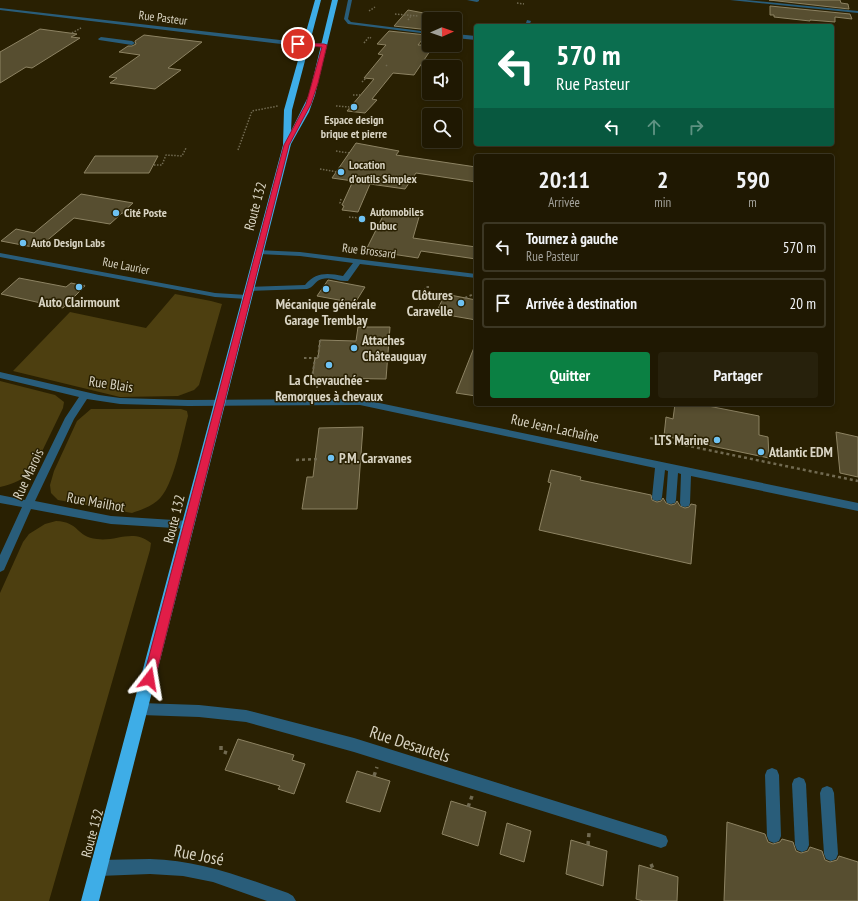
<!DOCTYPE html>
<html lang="fr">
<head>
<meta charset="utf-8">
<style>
  :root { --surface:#1f1802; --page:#27210c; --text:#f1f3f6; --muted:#a1a099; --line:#3c3724; --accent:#0b8043 }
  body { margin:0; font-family:"PT Sans Narrow",sans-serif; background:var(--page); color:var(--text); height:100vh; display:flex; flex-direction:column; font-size:15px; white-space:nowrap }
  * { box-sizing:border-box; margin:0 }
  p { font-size:13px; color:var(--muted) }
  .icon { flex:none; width:22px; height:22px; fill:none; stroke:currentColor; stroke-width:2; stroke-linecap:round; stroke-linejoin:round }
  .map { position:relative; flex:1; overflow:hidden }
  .sheet { position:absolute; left:474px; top:154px; width:360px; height:252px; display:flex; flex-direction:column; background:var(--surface); border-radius:4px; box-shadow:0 2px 6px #0003,0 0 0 1px var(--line) }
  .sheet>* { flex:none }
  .guide { position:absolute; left:474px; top:24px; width:360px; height:122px; border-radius:4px; box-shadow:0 2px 6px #0003,0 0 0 1px var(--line); background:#0b6e4f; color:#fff; overflow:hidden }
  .needle { width:26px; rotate:88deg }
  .tools { position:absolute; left:422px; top:12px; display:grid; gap:8px }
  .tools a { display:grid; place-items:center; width:40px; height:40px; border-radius:4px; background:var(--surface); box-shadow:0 2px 6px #0003,0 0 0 1px var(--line); font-size:20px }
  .pin { position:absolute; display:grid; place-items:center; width:34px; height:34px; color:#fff; margin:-17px; border:2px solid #fff; border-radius:50%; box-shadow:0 1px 4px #0007 }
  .me { position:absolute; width:44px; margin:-22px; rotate:14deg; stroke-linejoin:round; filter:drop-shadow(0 0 3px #0008) }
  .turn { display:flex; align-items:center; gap:14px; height:84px; padding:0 16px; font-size:18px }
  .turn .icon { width:52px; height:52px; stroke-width:2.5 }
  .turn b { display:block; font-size:28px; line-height:34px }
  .lanes { display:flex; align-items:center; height:38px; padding:0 16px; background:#0003; justify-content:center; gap:20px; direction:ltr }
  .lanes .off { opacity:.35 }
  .eta { display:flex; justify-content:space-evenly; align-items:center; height:68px; text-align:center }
  .eta b { font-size:24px; font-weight:700; line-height:28px }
  .cta { display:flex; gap:8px; margin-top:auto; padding:8px 16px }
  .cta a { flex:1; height:46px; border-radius:4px; background:var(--accent); color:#fff; font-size:16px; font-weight:700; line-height:46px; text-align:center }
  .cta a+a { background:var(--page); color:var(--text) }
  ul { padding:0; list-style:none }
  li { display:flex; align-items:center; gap:12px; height:50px; margin:0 8px 6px; padding:0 8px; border:2px solid var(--line); border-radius:4px }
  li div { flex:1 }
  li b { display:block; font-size:15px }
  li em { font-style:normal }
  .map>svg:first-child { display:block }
  .green { fill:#4d3f10 }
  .building { fill:#574e30; stroke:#8d8363 }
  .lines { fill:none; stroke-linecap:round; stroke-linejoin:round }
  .path-far3 { stroke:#716a51; stroke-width:1.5; stroke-dasharray:1.5 1.5; stroke-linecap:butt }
  .path-far2 { stroke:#716a51; stroke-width:2; stroke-dasharray:2.5 2.5; stroke-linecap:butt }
  .path-far1 { stroke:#716a51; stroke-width:2.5; stroke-dasharray:3 3; stroke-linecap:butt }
  .path { stroke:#716a51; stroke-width:3.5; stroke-dasharray:4 4; stroke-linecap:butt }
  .minor { fill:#295d7a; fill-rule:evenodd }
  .highway { fill:#3eade7; fill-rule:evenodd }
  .route { fill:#e11d48; stroke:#92132f }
  .poi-dot { fill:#6ec2f3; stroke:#292002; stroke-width:1.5 }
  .labels { text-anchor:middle; stroke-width:3; stroke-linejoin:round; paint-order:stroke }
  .far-street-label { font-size:12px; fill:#d9d4c3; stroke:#292002 }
  .far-poi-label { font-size:12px; font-weight:bold; fill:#d9d4c3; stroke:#292002; text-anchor:start }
  .street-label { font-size:14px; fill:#d9d4c3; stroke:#292002 }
  .poi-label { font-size:14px; font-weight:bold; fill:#d9d4c3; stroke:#292002 }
  .near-street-label { font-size:17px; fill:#d9d4c3; stroke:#292002 }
</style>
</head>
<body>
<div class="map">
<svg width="858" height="901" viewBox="0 0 858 901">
  <rect width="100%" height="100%" fill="#292002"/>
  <g class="green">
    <path d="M175,294l36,7 11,3 -23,81 -5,5 -16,6 -58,1 -107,-26 57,-59 76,16z"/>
    <path d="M0,381l55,14 9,7 -1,6 -29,60c-9,11 -20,16 -34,19z"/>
    <path d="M91,409h90l6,2 1,5c-6,21 -14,72 -31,85 -7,6 -17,9 -25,12l-74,-13 -7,-7 -1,-8 4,-14 23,-50z"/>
    <path d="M56,521c24,1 20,16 41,18 19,3 36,-11 54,4l-1,7 -101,351h-49v-308l23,-51 6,-8 16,-10z"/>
  </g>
  <g class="building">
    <path d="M769,0h71l1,3 7,1 1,5z"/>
    <path d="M770,6l80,8 2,5 -17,-2v5l-25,-2v1l-36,-4v-2h-4z"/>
    <path d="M408,10l21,4v16l-35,-4z"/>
    <path d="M40,29l37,5 -6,3 9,1 -48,30 -6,-1 -26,16v-31z"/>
    <path d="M389,31l37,4 -8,10h16l-20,30 -21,-2 -21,26 5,1 -12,13 -18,-2 27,-32 -10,-1 19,-23 -5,-1 8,-9 -9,-1z"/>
    <path d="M144,35l24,3 34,4 -34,26 13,2 -26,19 -45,-6 7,-5 -8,-1 31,-22 -21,-3 9,-6h4l4,-2 -1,-3z"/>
    <path d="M356,143l43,8 -3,4 80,12v15l-60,-9 -11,16 -35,-5 -12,28 -16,-2 2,-4 -2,-1 11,-24 -21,-3z"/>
    <path d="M95,156h63l-9,17h-65z"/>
    <path d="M81,194l52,9 -23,21 -36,-6 -36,30 -37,-7 15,-12 18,4z"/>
    <path d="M384,214l35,3 -6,21 63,9v12l-55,-8 -3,7 -52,-8z"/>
    <path d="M19,278l47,9 5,-4 14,3 -22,22 -62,-14z"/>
    <path d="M328,280l37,7 -10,16 -38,-7z"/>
    <path d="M445,294l31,6v20l-40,-7z"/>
    <path d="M358,327h32l-4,52 -74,-1 3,-20h3l2,-18 36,1z"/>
    <path d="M475,345h1v51l-20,-3z"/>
    <path d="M675,404h23l61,12v19l9,2 1,21 -105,-22 2,-19 7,2z"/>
    <path d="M363,427l-6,82h-55l5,-32h6l6,-49z"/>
    <path d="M836,432l22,5v40l-18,-4z"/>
    <path d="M551,470l30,7 -1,3 71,15 1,5 5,2 4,-1 2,-3 3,5 5,2 4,-1 2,-3 3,5 5,2 4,-1 2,-3 5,1 -5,59 -152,-34 12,-47 -3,-1z"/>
    <path d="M238,739l56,16 -2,5 13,4 -11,30 -16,-5 2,-3 -55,-16z"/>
    <path d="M357,771l33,10 -10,31 -34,-10z"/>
    <path d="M451,801l35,11 -8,34 -36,-12z"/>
    <path d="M727,822l38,12 3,8 5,2 7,-2 2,-3 11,3 3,9 5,2 7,-2 2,-4 12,4 3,9 5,2 7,-2 2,-4 19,6v39h-134z"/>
    <path d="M507,823l24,8 -7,31 -24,-8z"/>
    <path d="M571,840l36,11 -4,35 -37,-12z"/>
    <path d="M639,865l39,12 -1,24h-34l-7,-2z"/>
  </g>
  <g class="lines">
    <g class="path-far3">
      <path d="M517,3l7,1"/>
      <path d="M369,11l6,-4"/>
      <path d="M395,14l23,2"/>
      <path d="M408,20l3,-4"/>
      <path d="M72,33l9,-5"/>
      <path d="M364,43l5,-6 2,1"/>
      <path d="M386,66l2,-2"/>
      <path d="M362,82l4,-4"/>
      <path d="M353,95h7"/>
      <path d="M336,106l14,1"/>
      <path d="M238,150l14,-39 26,-5"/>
      <path d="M336,151l13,2"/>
      <path d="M154,165h8l4,-10 16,1 4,-8"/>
      <path d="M320,169l17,3"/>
      <path d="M341,199l-1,4 2,1"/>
      <path d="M122,213l24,5"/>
      <path d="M349,217l10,1"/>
    </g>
    <g class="path-far2">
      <path d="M79,284l6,2"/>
      <path d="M424,291l2,-4h5"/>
      <path d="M465,298l11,-5"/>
      <path d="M304,358h11"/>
      <path d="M317,388l1,-10h-6l3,-20h3l2,-18"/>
    </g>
    <g class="path-far1">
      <path d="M650,438l208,43"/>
      <path d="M296,460l22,-1"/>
    </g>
    <g class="path">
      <path d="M221,746v5l6,2"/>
      <path d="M374,776l3,-9"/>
      <path d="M468,807l4,-11"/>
      <path d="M588,845l1,-12"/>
      <path d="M651,864l2,5"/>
    </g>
    <g class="minor">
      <path d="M348,0h4l-4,19 3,3 78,10v2l-81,-10 -4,-5z"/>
      <path d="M467,0h12v1l-2,1z"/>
      <path d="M730,0h16l112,11v2z"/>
      <path d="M0,8l306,35h18l3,2 -3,2h-18l-306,-37z"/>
      <path d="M527,20l4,1 -2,5h-4z"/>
      <path d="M455,34l21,2v4l-21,-2z"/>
      <path d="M101,37l31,4 3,2 -3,2 -33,-5 -1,-1z"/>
      <path d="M256,250l44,2 176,22v4l-116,-14 -12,17c-9,1 -17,-5 -26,-2 -6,1 -9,9 -15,10l-57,2h-3v-4l58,-2c11,-13 22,-12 38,-9l10,-13 -53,-7 -41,-2h-3z"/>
      <path d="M0,253l215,40 32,2 4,2 -4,2 -32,-2 -215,-40z"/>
      <path d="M0,372l99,23 21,3 68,2 172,-1 498,104v8l-167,-35 -1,27 -1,3 -4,1 -4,-1 -1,-3 1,-29 -3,-1 -2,27 -1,3 -4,1 -4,-1 -1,-3 2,-29 -3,-1 -3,27 -1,3 -4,1 -4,-1 -1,-3 3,-29 -295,-63 -172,1 -68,-2 -33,-5 -13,20 -39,82 76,15 78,5 4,1 1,3 -1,3 -4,1 -78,-5 -80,-15 -27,61 -4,2v-17l22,-48 -22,-4v-8l25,5 40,-82 14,-21 -79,-19z"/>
      <path d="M141,703l58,2 47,5 108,28 307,96 5,2 2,5 -2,5 -5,2 -307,-96 -108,-30 -47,-5 -58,-2 -5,-1 -2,-5 2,-5z"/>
      <path d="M772,768l5,2 2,5 2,61 -2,5 -5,2 -5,-2 -2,-5 -2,-61 2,-5z"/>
      <path d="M799,777l5,2 2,5 3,61 -2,5 -5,2 -5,-2 -2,-5 -3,-61 2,-5z"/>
      <path d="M827,786l5,2 2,5 4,61 -2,5 -5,2 -5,-2 -2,-5 -4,-61 2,-5z"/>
      <path d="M150,859c49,1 92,18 138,34l5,3 3,5h-29l-54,-19 -30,-6 -33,-2 -51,2 -5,-3 -3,-5 3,-5 5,-3z"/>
    </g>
    <path class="highway" d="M315,0h6l-29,110 -1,21 18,-36 23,-95h6l-23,95 -6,17 -18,32 -192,757h-18l202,-756 1,-35z"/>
  </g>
  <path class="route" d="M298,43l26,1 3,1 -9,38 -7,21 -22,41 -134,534 -2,3 -4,2 -4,-2 -2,-3 141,-534 22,-41 16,-57 -26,-2z"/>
  <g class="poi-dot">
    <circle cx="354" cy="107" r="4"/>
    <circle cx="341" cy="172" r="4"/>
    <circle cx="116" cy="213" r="4"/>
    <circle cx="362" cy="219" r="4"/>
    <circle cx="23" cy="243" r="4"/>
    <circle cx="79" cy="287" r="4"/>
    <circle cx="326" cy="289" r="4"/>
    <circle cx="461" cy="303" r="4"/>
    <circle cx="354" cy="348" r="4"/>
    <circle cx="329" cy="365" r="4"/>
    <circle cx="717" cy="440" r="4"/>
    <circle cx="761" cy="452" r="4"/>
    <circle cx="331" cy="458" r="4"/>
  </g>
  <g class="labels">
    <g class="far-street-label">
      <text transform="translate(163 18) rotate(7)" y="4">Rue Pasteur</text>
      <text transform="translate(369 251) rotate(7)" y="4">Rue Brossard</text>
      <text transform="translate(126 266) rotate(11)" y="4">Rue Laurier</text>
    </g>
    <g class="far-poi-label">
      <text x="354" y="124" text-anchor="middle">Espace design<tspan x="354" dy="14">brique et pierre</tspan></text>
      <text x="349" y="169">Location<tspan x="349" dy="14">d'outils Simplex</tspan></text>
      <text x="370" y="216">Automobiles<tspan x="370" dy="14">Dubuc</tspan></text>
      <text x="124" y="217">Cité Poste</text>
      <text x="31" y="247">Auto Design Labs</text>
    </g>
    <g class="street-label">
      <text transform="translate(255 206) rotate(-75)" y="5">Route 132</text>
      <text transform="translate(111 384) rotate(8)" y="5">Rue Blais</text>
      <text transform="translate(555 428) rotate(12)" y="5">Rue Jean-Lachaîne</text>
      <text transform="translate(28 474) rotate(-65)" y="5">Rue Marois</text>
      <text transform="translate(96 502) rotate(10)" y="5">Rue Mailhot</text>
      <text transform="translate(174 519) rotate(-76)" y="5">Route 132</text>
      <text transform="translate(92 833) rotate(-75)" y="5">Route 132</text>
    </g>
    <g class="poi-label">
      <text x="453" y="300" text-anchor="end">Clôtures<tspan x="453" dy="16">Caravelle</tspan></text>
      <text x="79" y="307">Auto Clairmount</text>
      <text x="326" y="309">Mécanique générale<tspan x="326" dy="16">Garage Tremblay</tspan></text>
      <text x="362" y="345" text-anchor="start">Attaches<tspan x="362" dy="16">Châteauguay</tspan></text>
      <text x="329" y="385">La Chevauchée -<tspan x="329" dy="16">Remorques à chevaux</tspan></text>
      <text x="709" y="445" text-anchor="end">LTS Marine</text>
      <text x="769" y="457" text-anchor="start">Atlantic EDM</text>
      <text x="339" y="463" text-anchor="start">P.M. Caravanes</text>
    </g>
    <g class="near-street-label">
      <text transform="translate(410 744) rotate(18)" y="6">Rue Desautels</text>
      <text transform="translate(199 855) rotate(11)" y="6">Rue José</text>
    </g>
  </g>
</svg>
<div class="tools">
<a><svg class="needle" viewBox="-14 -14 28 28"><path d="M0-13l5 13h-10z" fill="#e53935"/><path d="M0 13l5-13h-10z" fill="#a1a099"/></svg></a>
<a><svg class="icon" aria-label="sound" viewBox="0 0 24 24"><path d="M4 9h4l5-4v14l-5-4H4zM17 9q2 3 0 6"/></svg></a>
<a><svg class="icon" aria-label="search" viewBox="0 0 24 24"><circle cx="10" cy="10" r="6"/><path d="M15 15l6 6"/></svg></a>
</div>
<div class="pin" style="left:298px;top:44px;background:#d93025"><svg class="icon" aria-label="arrive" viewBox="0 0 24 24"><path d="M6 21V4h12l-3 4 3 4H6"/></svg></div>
<svg class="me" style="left:149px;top:679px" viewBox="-20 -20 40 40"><path d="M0-17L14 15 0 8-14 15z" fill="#e11d48" stroke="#fff" stroke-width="4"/></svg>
<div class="guide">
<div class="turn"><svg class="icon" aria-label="left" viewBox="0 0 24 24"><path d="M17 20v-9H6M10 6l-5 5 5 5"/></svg><div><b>570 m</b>Rue Pasteur</div></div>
<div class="lanes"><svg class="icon" aria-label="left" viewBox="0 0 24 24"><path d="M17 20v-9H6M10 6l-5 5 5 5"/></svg><svg class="icon off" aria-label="ahead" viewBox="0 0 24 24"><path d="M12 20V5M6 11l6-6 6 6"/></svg><svg class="icon off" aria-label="right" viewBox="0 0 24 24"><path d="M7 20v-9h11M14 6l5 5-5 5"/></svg></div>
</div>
<section class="sheet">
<div class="eta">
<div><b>20:11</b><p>Arrivée</p></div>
<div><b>2</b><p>min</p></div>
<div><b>590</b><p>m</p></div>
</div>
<ul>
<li><svg class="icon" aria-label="left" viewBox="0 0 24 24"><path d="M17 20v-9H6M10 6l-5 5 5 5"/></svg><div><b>Tournez à gauche</b><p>Rue Pasteur</p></div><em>570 m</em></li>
<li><svg class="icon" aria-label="arrive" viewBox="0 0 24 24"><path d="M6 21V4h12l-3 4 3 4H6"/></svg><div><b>Arrivée à destination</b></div><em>20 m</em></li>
</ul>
<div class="cta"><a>Quitter</a><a>Partager</a></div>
</section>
</div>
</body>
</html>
